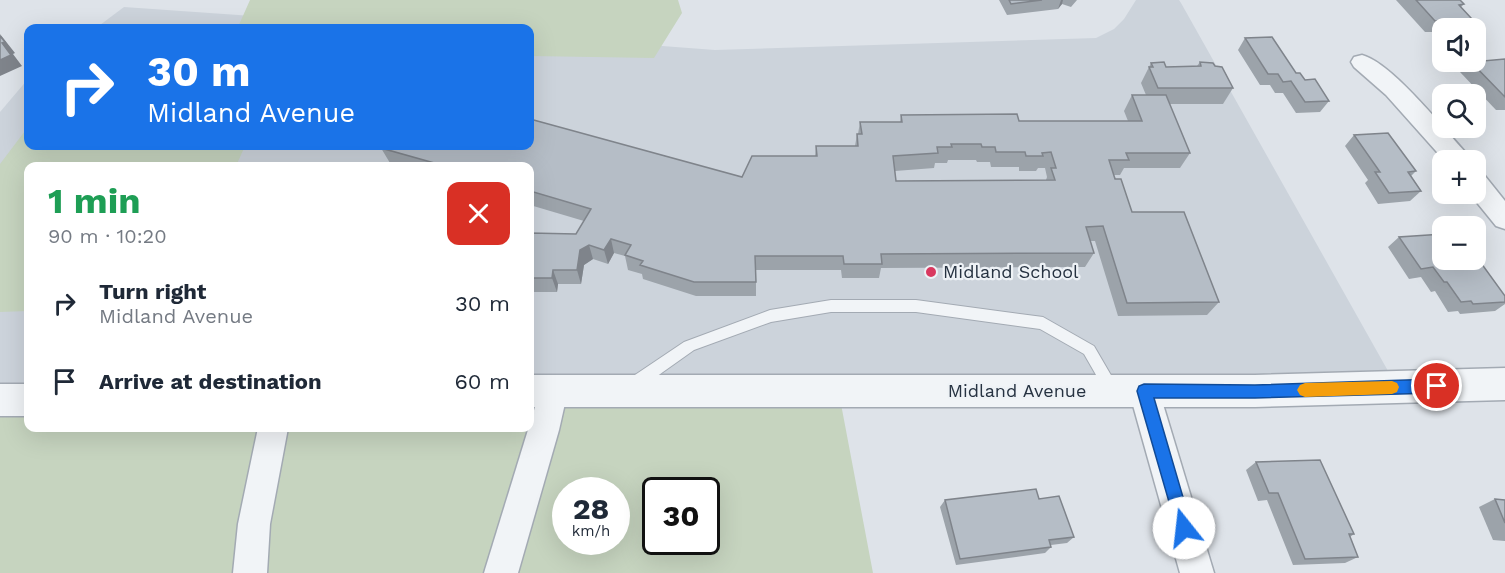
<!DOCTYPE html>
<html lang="en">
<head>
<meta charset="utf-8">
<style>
  :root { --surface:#fff; --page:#f6f6f7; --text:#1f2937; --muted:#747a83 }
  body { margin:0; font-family:"Work Sans",sans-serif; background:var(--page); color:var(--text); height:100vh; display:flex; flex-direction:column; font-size:22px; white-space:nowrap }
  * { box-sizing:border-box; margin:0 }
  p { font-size:20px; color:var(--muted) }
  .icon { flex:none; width:33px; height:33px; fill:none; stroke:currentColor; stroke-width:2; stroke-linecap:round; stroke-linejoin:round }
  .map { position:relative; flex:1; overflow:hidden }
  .panel { position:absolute; left:24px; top:162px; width:510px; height:270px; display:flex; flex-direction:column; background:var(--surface); border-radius:12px; box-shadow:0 6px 24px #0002 }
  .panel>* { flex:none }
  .guide { position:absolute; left:24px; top:24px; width:510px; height:126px; border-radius:12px; box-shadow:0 6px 24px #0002; background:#1a73e8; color:#fff; overflow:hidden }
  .buttons { position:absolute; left:1432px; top:18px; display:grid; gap:12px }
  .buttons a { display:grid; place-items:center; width:54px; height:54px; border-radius:12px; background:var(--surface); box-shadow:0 6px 24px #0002; font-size:30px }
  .speed { position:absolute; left:552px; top:477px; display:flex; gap:12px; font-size:30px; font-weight:700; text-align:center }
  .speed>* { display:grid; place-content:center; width:78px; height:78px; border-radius:50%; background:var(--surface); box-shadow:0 6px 24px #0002; line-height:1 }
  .speed small { font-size:15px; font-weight:400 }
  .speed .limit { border:3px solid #111; border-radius:9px; background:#fff; color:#111 }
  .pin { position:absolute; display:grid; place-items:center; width:51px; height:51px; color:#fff; margin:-26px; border:3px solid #fff; border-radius:50%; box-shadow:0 2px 6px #0007 }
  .me { position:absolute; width:66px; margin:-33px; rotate:344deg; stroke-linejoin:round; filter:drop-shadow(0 0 4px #0008) }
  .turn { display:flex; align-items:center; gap:21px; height:126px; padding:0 24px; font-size:27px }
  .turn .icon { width:78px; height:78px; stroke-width:2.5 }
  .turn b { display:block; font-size:42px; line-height:51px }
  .round { display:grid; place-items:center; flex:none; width:63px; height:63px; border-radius:12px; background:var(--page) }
  .headline { display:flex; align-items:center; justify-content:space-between; height:102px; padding:0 24px }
  h1 { font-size:36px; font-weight:700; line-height:45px; color:#1e9e55 }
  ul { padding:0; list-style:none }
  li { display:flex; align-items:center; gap:18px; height:78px; padding:0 24px }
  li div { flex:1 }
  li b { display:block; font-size:22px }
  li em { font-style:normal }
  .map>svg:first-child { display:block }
  .built { fill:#ccd3db }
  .green { fill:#c6d4bf; fill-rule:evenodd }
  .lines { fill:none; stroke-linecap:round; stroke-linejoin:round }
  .service-casing { stroke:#a3aab3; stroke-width:2 }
  .minor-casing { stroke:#a3aab3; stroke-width:3 }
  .tertiary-casing { stroke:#a3aab3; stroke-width:3 }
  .service { fill:#f1f4f7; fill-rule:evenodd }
  .minor { fill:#f1f4f7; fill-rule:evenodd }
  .tertiary { fill:#f1f4f7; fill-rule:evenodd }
  .wall { fill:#9ca3aa; fill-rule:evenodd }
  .shaded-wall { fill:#7f848b }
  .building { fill:#b5bdc6; stroke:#7f848b; stroke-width:1.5; fill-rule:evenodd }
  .route { fill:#1a73e8; stroke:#114b97; stroke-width:1.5 }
  .slow { fill:#f59e0b }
  .poi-dot { fill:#d9385f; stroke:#eef2f6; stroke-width:2 }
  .labels { text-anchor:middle; stroke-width:4.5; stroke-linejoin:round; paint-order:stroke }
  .poi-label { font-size:18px; fill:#263241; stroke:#eef2f6; text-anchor:start }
  .street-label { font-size:18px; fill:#263241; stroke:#eef2f6 }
</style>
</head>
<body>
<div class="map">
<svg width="1505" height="573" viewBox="0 0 1505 573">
  <rect width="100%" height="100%" fill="#dee3e9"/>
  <g class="built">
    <path d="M1136,0h43l2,3 211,375 -862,3v-215h-502v217h-28v-271l28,-33v67h502v-110l185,14 381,-12 18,-9 10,-10z"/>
    <path d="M124,7l296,21h-324z"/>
  </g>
  <g class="green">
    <path d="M250,0h428l4,13 -28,45 -124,-2v-28h-290l-2,-1z"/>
    <path d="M28,127v19h217l-9,20h-208v145l-28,1v-148z"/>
    <path d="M841,404l32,169h-873v-164h28v19h502v-22zM566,490h50v52h-50zM656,490h50v52h-50z"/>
  </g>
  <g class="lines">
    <defs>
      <path id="service" d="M831,300h85l127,17 51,29 25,43 -2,5 -5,2 -5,-2 -23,-40 -44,-25 -124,-17h-85l-60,10 -77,28 -55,39 -5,2 -5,-2 -2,-5 2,-5 55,-37 86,-32z"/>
      <g id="minor">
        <path d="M1362,55c30,8 82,74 105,99l3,6h-26l-58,-65 -32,-28 -3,-5 3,-5z"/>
        <path d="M1476,174l9,2 20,25v28l-9,-3 -26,-32h6z"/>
        <path d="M553,377l10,4 5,9 -9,40 -41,143h-34l59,-192z"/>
        <path d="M1144,378l10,4 5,9 55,182h-34l-51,-182 5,-9z"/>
        <path d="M258,428h30l-18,96 -3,49h-34l5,-49z"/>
      </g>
      <g id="tertiary">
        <path d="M1505,368v32l-250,7h-725v-32h725z"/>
        <rect x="0" y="384" width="28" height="32"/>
      </g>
    </defs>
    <use href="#service" class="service-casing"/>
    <use href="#minor" class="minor-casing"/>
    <use href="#tertiary" class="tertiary-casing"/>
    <use href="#service" class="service"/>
    <use href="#minor" class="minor"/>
    <use href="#tertiary" class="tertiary"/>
  </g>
  <g class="wall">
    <path d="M999,0h78l-6,7 -9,-3 -4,5 -51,6z"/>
    <path d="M1396,0h64l4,4 -3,3 11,12 -8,9h-21v4h-18z"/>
    <path d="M1245,38l60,42 24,21 -9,11 -24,1 -13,-20h-8l-5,-8h-10l-22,-35z"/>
    <path d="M1505,59v51h-9l-36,-38 10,-10z"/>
    <path d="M1200,62l15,4 18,22 -10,16h-54l21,49 -10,15h-56l-4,7h-6l18,37 87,90 -12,13 -89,1 -23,-75h-5l4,12 -9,14 -204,1 -2,10h-37l-1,-8h-85v26h-60l-53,-17 -1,-5 -14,-4 -3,-14 -11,-3 -6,11 -15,-5 -9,6 -3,19h-23l-1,8h-27v-59l46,1 8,-13 -54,-16v-39h-129l-11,-3 -9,-15 361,29 73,-21 1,-10h39l2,-12h1l2,-12h40l1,-7 118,6h109l-4,-10 8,-16h14l-5,-12 10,-20 15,4 31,-1zM948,160h28l1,2h13l1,5h28v4h17l2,-3h7l2,9 -1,3 -150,1 -1,-10 39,-3 1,-5h12z"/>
    <path d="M1354,135l62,36 -5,5 10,15 -11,10 -32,3 -13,-21 3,-3 -23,-34z"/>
    <path d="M1399,237l106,59v8l-10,7 -35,3 -2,-3 -10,1 -13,-21 -4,1 -10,-15 -12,2 -21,-32z"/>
    <path d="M1256,462l98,72 -4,3 8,20 -13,6 -52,2 -26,-65 -9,1 -12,-31z"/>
    <path d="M1039,499l35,38 -7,6 -16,2v2l-6,6 -89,12 -16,-58 5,-7z"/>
    <path d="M1495,499l10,1v41l-12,-1 -14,-33z"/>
  </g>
  <g class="shaded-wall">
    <path d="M1061,0h2l-1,4 -4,5z"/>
    <path d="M0,34l15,19 -2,1 9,12 -22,10v-16l2,-17z"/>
    <path d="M611,239l3,14 -6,11 -4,-14z"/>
    <path d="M589,245l4,14 -9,6 -3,19 -4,-14 3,-20z"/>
    <path d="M553,270l5,14 -1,8 -5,-14z"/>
  </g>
  <g class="building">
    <path d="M1009,0h33l-31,4z"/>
    <path d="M1416,0h44l4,4 -5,1 13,14 -37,2z"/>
    <path d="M0,36l5,6 -3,1 9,12 -11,5z"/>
    <path d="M1272,37l24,36h4l5,7 10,-1 14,22 -24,1 -14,-21 -8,1 -5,-8h-10l-23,-36z"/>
    <path d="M1505,59v38l-34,-35z"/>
    <path d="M1164,62l2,5 35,-1 -1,-4 13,1 2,3 7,1 11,21h-75l-9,-21h4l-2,-4z"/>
    <path d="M1132,95h34l24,58h-64l3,7h-20l6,19h6l11,33h52l35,90 -92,1 -24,-77 -17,1 8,26 -213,1 1,10h-38l-1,-8h-88l1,26h-62l-54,-17 3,-4 -18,-6 6,-10 -20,-6 -7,11 -15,-5 -9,5 -3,20h-24l-1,8h-22v-45l46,1 15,-25 -61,-18v-25h-85l-64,-18 2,-2h147v-27l212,58 10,-21h65l-1,-10h42l-1,-12h5l-2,-12h42l-1,-7 116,-1 2,7h123zM951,144h30l1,3h13l1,5h29l1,4h17l-1,-3 9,-1 5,16h-5l4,12 -159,1 -3,-25 45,-3 -1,-6h15z"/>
    <path d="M1388,133l28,38 -8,1 13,19 -32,2 -14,-21h5l-26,-37z"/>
    <path d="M1443,234v26h33v-4l29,40v6l-32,2 -2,-3 -10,1 -14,-20h-3l-11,-15 -12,2 -22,-32z"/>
    <path d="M1320,460l34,74h-5l9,23 -53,2 -27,-66h-9l-13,-31z"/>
    <path d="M1036,489l3,10 20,-3 15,41 -25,3 2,7 -91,12 -15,-59z"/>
    <path d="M1495,499l10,1v23z"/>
  </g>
  <path class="route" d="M1437,379l5,2 2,5 -2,5 -5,2 -182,5h-101l38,130 -2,5 -6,3 -6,-3 -41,-142 2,-5 5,-2 111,1z"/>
  <path class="slow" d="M1392,381l5,2 2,4 -2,5 -5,2 -87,3 -5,-2 -3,-5 3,-5 5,-2z"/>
  <circle class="poi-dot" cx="931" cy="272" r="6"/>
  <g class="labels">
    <g class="poi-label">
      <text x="943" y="278">Midland School</text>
    </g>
    <g class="street-label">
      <text x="1017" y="397">Midland Avenue</text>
    </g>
  </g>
</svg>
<div class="buttons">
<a><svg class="icon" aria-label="sound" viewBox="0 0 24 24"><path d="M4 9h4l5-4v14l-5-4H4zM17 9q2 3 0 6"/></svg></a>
<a><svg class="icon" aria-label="search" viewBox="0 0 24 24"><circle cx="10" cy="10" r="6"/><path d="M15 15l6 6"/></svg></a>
<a>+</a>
<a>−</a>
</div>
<div class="speed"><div>28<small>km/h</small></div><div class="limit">30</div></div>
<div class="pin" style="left:1437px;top:386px;background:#d93025"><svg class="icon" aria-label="arrive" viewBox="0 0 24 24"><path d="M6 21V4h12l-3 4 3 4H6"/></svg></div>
<svg class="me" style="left:1184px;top:528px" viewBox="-20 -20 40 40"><circle r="19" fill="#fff"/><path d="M0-13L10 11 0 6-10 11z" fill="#1a73e8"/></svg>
<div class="guide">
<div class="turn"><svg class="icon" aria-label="right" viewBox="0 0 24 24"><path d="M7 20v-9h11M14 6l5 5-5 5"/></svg><div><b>30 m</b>Midland Avenue</div></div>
</div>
<section class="panel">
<div class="headline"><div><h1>1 min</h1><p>90 m · 10:20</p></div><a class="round" style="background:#d93025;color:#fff"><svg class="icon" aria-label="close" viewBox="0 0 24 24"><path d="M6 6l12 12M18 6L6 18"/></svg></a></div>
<ul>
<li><svg class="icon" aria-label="right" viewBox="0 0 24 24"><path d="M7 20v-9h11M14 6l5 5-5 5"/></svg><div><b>Turn right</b><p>Midland Avenue</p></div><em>30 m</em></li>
<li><svg class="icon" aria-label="arrive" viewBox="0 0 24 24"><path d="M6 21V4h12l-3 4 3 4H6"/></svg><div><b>Arrive at destination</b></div><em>60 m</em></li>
</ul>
</section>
</div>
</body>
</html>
